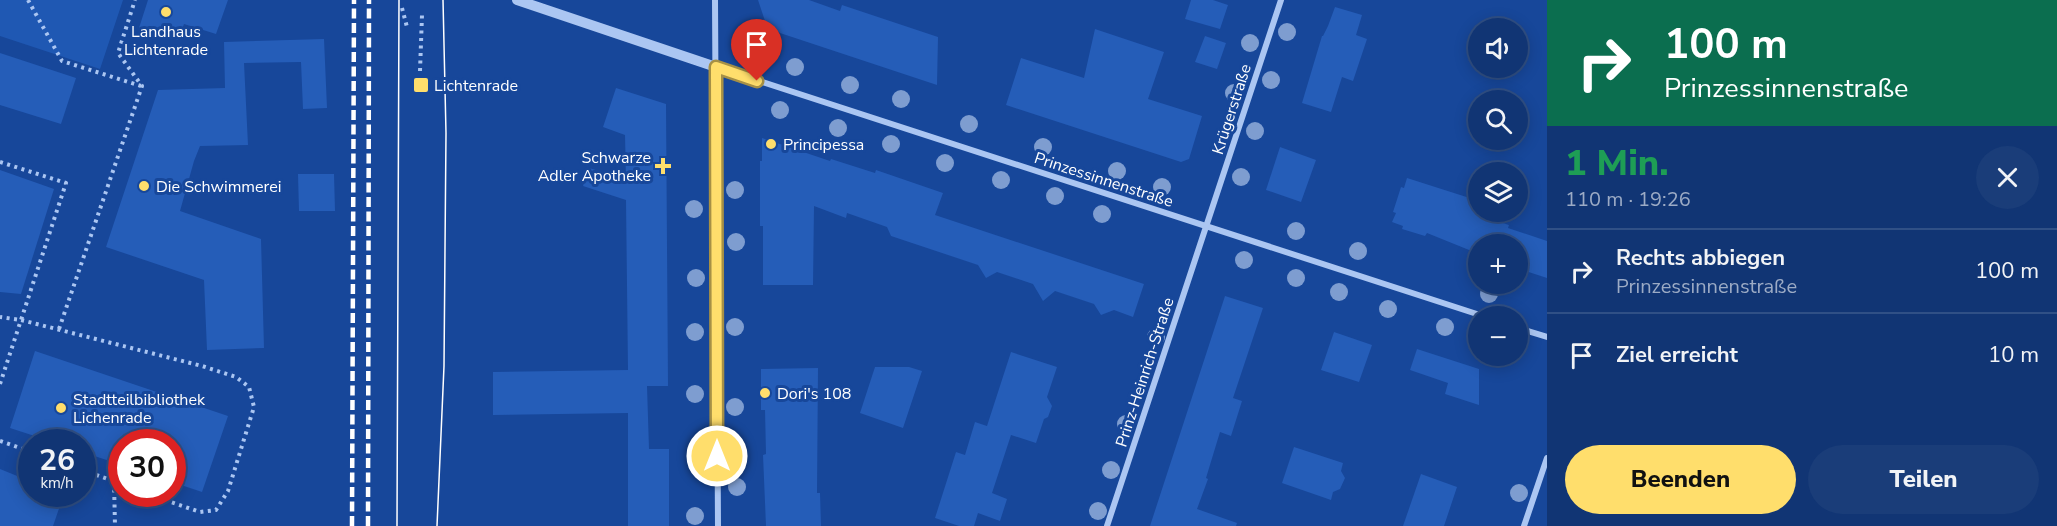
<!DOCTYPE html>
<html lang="de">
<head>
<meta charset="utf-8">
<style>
  :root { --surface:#113574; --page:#1a3d79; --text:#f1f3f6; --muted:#9cabc5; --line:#305086; --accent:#ffde6c }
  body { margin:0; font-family:"Nunito Sans",sans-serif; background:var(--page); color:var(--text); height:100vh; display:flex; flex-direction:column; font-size:22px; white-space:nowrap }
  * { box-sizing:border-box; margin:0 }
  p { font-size:20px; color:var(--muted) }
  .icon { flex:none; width:33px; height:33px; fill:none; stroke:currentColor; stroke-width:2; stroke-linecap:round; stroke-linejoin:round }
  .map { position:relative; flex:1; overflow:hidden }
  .panel { display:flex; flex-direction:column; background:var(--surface); width:510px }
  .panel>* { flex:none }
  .top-card { background:#0b6e4f; color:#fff; overflow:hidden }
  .tools { position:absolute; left:1468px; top:18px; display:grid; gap:12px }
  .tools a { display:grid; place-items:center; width:60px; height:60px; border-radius:50%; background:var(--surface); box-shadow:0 3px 15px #0003,0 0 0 2px var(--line); font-size:30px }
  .speed { position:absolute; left:18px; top:429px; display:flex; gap:12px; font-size:30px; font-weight:700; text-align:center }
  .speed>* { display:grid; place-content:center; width:78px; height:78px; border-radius:50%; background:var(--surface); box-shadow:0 3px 15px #0003,0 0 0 2px var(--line); line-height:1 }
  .speed small { font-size:15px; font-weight:400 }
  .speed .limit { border:9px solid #d22; background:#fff; color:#111 }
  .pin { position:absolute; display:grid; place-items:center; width:51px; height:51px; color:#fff; margin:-62px -26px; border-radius:50% 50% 50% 0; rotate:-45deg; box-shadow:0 0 6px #0007 }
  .pin .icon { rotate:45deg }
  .me { position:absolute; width:66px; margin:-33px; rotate:0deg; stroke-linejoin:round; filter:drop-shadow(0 0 4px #0008) }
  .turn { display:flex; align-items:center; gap:21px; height:126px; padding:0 18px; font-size:27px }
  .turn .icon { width:78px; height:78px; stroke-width:2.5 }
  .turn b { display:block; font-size:42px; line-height:51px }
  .round { display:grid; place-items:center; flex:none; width:63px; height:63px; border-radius:32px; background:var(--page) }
  .summary { display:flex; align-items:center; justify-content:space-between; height:102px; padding:0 18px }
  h1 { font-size:36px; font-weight:800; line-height:45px; color:#1e9e55 }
  .button { display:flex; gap:12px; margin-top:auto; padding:12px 18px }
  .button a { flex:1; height:69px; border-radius:36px; background:var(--accent); color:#111; font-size:24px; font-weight:800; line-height:69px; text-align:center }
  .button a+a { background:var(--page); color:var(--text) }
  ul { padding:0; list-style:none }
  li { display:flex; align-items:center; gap:18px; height:84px; padding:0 18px; border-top:2px solid var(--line) }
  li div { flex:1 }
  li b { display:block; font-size:22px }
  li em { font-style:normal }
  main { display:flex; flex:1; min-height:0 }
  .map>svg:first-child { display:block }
  .green { fill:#1f58b3 }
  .building { fill:#255db8 }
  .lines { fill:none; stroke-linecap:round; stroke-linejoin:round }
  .path { stroke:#abc6f2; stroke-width:4; stroke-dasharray:3 4.5; stroke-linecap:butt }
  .minor { stroke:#abc6f2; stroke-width:6 }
  .tertiary { stroke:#abc6f2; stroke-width:10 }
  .tram { stroke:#fff; stroke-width:1.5 }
  .rail { stroke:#fff; stroke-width:4.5; stroke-dasharray:10 4.5; stroke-linecap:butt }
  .tree { fill:#7e9dd0 }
  .route-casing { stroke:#a69046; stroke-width:15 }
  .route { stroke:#ffde6c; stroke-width:10 }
  .poi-dot { fill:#ffde6c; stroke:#17479a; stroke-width:2 }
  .labels { text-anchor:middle; stroke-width:6; stroke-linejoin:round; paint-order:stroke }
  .poi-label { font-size:16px; fill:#fff; stroke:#17479a; text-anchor:start }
  .street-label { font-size:16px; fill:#fff; stroke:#17479a }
</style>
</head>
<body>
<main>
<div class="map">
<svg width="1547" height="526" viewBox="0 0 1547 526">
  <rect width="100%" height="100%" fill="#17479a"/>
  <path class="green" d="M0,0h123l-23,69 -100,-33z"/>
  <g class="building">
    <path d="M148,0h80l-12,34 -32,-10 -6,16 -39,-12z"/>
    <path d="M758,0h51l31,11 2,-6 96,32 -1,48 -157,-52 -15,-12z"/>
    <path d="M1191,0h22l15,5 -8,24 -35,-10z"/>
    <path d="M1335,7l27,8 -6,20 11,4 -14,42 -11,-4 -11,35 -29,-9 20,-67h1l5,-10z"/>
    <path d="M1095,29l69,23 -16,47 54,17 -13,43 -8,3 -175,-57 15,-47 63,20z"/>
    <path d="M1205,36l21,7 -9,26 -22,-7z"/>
    <path d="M324,39l3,69 -24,1 -2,-47 -57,1 4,82 -48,1 -6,15 -14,50 81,28 3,109 -57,2 -3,-70 -98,-33 52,-157 67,-2 -1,-46z"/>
    <path d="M0,53l76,25 -15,46 -61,-19z"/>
    <path d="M616,88l50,16 2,282h-21l2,63h20v77h-41v-113l-135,2v-43l135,-2 -2,-170 -43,-14 6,-18 37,11 -1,-44 -22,-8z"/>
    <path d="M762,138l68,23 1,-2 44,14 1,-3 67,23 -8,22 209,69 -11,33 -19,-7 -13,5 -7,-11 -39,-13 -12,10 -10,-17 -36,-12 -11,6 -8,-13 -87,-29 -4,-9 -40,-14 -1,5 -32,-12 -1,79h-50v-59h-3v-65h2z"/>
    <path d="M1280,147l36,13 -15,42 -35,-12z"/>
    <path d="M0,170l54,19 -33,105 -21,-2z"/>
    <path d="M298,174h36l1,37h-36z"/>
    <path d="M1407,178l72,23v11l19,4 -1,5 12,4 -1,3 39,13v37l-28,-9 -1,-25h-39v10l-52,-21 -2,3 -23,-7 1,-3 -11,-4 4,-9 -3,-1 8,-25 3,1z"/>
    <path d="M1225,296l38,12 -30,90 9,3 -11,35 -11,-4 -14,46 2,1 -11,30 40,14 -1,3h-86z"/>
    <path d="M1334,332l38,13 -13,37 -38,-12z"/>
    <path d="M1417,349l62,20v36l-34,-11 3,-11 -38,-13z"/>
    <path d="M35,351l193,65 -26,76 -30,-10v-40h-50v23l-40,-13v-10h-29l-43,-14z"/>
    <path d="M1011,352l46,15 -10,30 5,9 -4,11 -4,2 -8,24 -25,-8 -19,58 15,6 -7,22 -22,-8 -4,13h-15l-24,-8 21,-66 9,3 10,-33 12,4z"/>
    <path d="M875,367h34l13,4 -19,57 -43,-15z"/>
    <path d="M818,368l-1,125h3l1,33h-55l-3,-71 3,-1 -1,-44h-4v-41z"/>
    <path d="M1294,447l49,16 -2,8 4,7 -5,11 -7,3 -2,8 -49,-17z"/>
    <path d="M0,469l32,13v12h32l-11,32h-53z"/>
    <path d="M1421,474l36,13 -13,39h-41z"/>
  </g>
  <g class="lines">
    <g class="path">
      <path d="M28,0l34,61 79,25"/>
      <path d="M402,8l5,19"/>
      <path d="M420,71l2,-56"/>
      <path d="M0,162l66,21 -45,137 -21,-3"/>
      <path d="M59,329l83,-243 -24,-33 17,-53"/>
      <path d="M0,384l21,-64 181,46 34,11 13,10 5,20 -26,84 -12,19 -16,2 -53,-18"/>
      <path d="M0,441l32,11"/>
      <path d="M82,470l40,14"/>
      <path d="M114,482l1,44"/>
    </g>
    <g class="minor">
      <path d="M715,0l3,526"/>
      <path d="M716,67l767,249"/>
      <path d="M1518,328l29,9"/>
      <path d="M1107,526l174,-526"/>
      <path d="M1524,526l23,-68"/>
    </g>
    <path class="tertiary" d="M517,0l199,67"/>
    <g class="tram">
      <path d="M397,526l2,-526"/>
      <path d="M437,526l7,-160 2,-233 -3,-133"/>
    </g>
    <g class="rail">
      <path d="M352,526l2,-526"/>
      <path d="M368,526l1,-526"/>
    </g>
  </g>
  <g class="tree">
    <circle cx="1287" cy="32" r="9"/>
    <circle cx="1250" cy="43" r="9"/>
    <circle cx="795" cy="67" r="9"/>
    <circle cx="1271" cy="80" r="9"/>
    <circle cx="850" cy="85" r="9"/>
    <circle cx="1234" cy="93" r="9"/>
    <circle cx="901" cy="99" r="9"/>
    <circle cx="780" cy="110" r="9"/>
    <circle cx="969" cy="124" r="9"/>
    <circle cx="838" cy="128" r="9"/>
    <circle cx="1255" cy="131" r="9"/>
    <circle cx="891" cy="144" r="9"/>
    <circle cx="1043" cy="147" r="9"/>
    <circle cx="945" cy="163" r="9"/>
    <circle cx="1117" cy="171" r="9"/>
    <circle cx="1241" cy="177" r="9"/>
    <circle cx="1001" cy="180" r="9"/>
    <circle cx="1162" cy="187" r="9"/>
    <circle cx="735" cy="190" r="9"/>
    <circle cx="1055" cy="196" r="9"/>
    <circle cx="694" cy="209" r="9"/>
    <circle cx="1102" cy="214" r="9"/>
    <circle cx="1296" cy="231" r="9"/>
    <circle cx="736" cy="242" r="9"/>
    <circle cx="1358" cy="251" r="9"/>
    <circle cx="1244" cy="260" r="9"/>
    <circle cx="696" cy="278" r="9"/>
    <circle cx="1296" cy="278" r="9"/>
    <circle cx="1339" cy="292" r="9"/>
    <circle cx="1489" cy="294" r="9"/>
    <circle cx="1388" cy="309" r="9"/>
    <circle cx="735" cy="327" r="9"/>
    <circle cx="1445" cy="327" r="9"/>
    <circle cx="695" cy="332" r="9"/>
    <circle cx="1156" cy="337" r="9"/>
    <circle cx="695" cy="394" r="9"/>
    <circle cx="735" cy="407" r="9"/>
    <circle cx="1126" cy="424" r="9"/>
    <circle cx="736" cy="449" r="9"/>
    <circle cx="696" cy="450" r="9"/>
    <circle cx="1111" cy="470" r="9"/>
    <circle cx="737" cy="487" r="9"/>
    <circle cx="1519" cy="493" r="9"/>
    <circle cx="1098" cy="511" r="9"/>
    <circle cx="695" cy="516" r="9"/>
  </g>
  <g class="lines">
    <defs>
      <path id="route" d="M717,456l-1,-389 41,14"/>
    </defs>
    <use href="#route" class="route-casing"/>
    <use href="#route" class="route"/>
  </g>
  <g class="poi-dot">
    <circle cx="166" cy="12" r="6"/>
    <rect x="413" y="77" width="16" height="16" rx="3"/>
    <circle cx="771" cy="144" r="6"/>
    <path d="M660 157h6v6h6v6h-6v6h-6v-6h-6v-6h6z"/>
    <circle cx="144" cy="186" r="6"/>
    <circle cx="765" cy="393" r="6"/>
    <circle cx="61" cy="408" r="6"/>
  </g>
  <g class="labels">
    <g class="poi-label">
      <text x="166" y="37" text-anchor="middle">Landhaus<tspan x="166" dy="18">Lichtenrade</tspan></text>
      <text x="434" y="91">Lichtenrade</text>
      <text x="783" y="150">Principessa</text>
      <text x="651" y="163" text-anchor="end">Schwarze<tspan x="651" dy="18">Adler Apotheke</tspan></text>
      <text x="156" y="192">Die Schwimmerei</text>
      <text x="777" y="399">Dori's 108</text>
      <text x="73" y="405">Stadtteilbibliothek<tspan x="73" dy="18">Lichenrade</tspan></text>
    </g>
    <g class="street-label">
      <text transform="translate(1231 109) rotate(-72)" y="6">Krügerstraße</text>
      <text transform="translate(1104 179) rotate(18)" y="6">Prinzessinnenstraße</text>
      <text transform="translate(1144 372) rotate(-72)" y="6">Prinz-Heinrich-Straße</text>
    </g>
  </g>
</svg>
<div class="tools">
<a><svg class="icon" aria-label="sound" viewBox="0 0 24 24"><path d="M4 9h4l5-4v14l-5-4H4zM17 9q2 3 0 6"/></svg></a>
<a><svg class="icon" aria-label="search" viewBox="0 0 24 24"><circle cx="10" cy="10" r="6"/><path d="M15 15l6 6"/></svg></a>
<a><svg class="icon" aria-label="layers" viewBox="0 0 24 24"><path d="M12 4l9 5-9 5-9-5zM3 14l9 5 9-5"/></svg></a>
<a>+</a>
<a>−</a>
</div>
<div class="speed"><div>26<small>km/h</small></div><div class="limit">30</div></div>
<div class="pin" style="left:757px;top:81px;background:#d93025"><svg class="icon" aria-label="arrive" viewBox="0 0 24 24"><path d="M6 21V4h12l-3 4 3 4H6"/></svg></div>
<svg class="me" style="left:717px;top:456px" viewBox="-20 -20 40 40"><circle r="17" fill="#ffde6c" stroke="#fff" stroke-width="3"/><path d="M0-11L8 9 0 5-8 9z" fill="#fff"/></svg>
</div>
<section class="panel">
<div class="top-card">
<div class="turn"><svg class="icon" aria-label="right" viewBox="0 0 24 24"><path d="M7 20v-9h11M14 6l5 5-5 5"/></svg><div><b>100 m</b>Prinzessinnenstraße</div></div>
</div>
<div class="summary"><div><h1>1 Min.</h1><p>110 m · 19:26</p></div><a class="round"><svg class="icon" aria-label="close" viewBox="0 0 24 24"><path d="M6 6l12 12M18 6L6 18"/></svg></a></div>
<ul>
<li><svg class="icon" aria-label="right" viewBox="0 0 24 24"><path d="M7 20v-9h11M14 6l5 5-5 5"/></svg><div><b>Rechts abbiegen</b><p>Prinzessinnenstraße</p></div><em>100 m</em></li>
<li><svg class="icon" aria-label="arrive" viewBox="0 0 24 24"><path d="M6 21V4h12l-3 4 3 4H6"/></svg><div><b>Ziel erreicht</b></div><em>10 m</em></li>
</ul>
<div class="button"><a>Beenden</a><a>Teilen</a></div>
</section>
</main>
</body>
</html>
